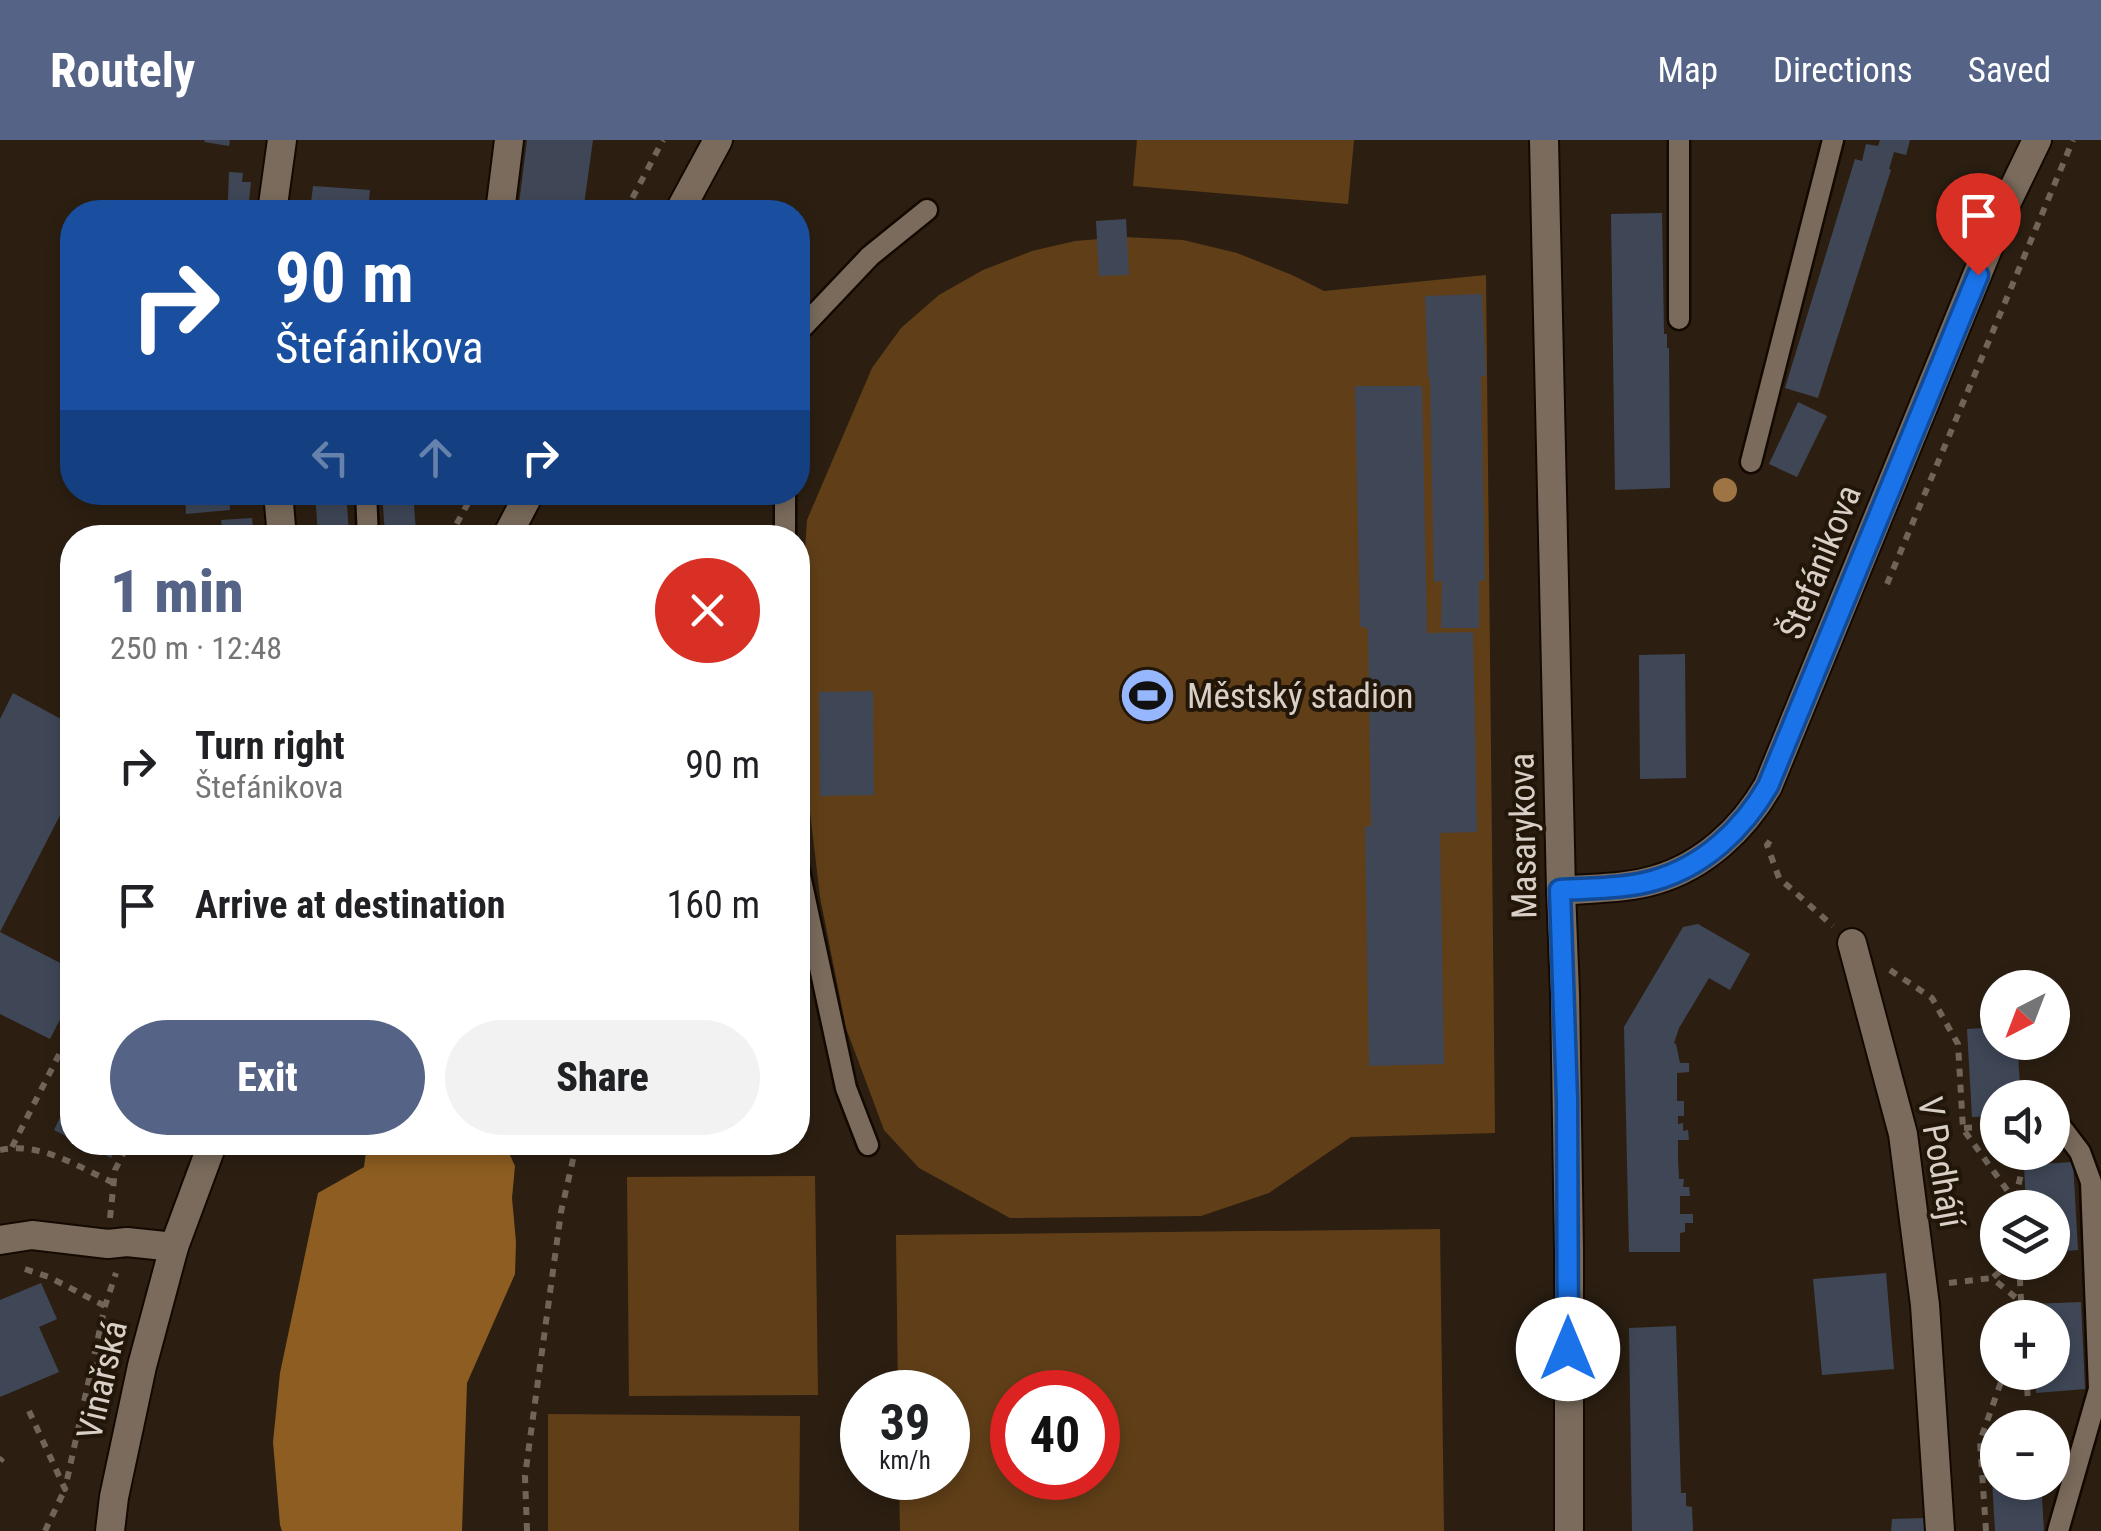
<!DOCTYPE html>
<html lang="en">
<head>
<meta charset="utf-8">
<style>
  :root { --surface:#fff; --page:#f2f2f2; --text:#202124; --muted:#757577; --accent:#556486 }
  body { margin:0; font-family:"Roboto Condensed",sans-serif; background:var(--page); color:var(--text); height:100vh; display:flex; flex-direction:column; font-size:38px; white-space:nowrap }
  * { box-sizing:border-box; margin:0 }
  p { font-size:32px; color:var(--muted) }
  .icon { flex:none; width:55px; height:55px; fill:none; stroke:currentColor; stroke-width:2; stroke-linecap:round; stroke-linejoin:round }
  .map { position:relative; flex:1; overflow:hidden }
  .sheet { position:absolute; left:60px; top:385px; width:750px; height:630px; display:flex; flex-direction:column; background:var(--surface); border-radius:40px; box-shadow:0 5px 15px #0003 }
  .sheet>* { flex:none }
  .guide { position:absolute; left:60px; top:60px; width:750px; height:305px; border-radius:40px; box-shadow:0 5px 15px #0003; background:#1a4fa0; color:#fff; overflow:hidden }
  .needle { width:65px; rotate:222deg }
  .controls { position:absolute; left:1980px; top:830px; display:grid; gap:20px }
  .controls a { display:grid; place-items:center; width:90px; height:90px; border-radius:50%; background:var(--surface); box-shadow:0 5px 15px #0003; font-size:50px }
  .speed { position:absolute; left:840px; top:1230px; display:flex; gap:20px; font-size:50px; font-weight:700; text-align:center }
  .speed>* { display:grid; place-content:center; width:130px; height:130px; border-radius:50%; background:var(--surface); box-shadow:0 5px 15px #0003; line-height:1 }
  .speed small { font-size:25px; font-weight:400 }
  .speed .limit { border:15px solid #d22; background:#fff; color:#111 }
  .pin { position:absolute; display:grid; place-items:center; width:85px; height:85px; color:#fff; margin:-102px -42px; border-radius:50% 50% 50% 0; rotate:-45deg; box-shadow:0 0 10px #0007 }
  .pin .icon { rotate:45deg }
  .me { position:absolute; width:110px; margin:-55px; rotate:0deg; stroke-linejoin:round; filter:drop-shadow(0 0 8px #0008) }
  .turn { display:flex; align-items:center; gap:35px; height:210px; padding:0 50px; font-size:45px }
  .turn .icon { width:130px; height:130px; stroke-width:2.5 }
  .turn b { display:block; font-size:70px; line-height:85px }
  .lanes { display:flex; align-items:center; height:95px; padding:0 50px; background:#0003; justify-content:center; gap:50px; direction:ltr }
  .lanes .off { opacity:.35 }
  .round { display:grid; place-items:center; flex:none; width:105px; height:105px; border-radius:52px; background:var(--page) }
  .summary { display:flex; align-items:center; justify-content:space-between; height:170px; padding:0 50px }
  h1 { font-size:60px; font-weight:800; line-height:75px; color:var(--accent) }
  .button { display:flex; gap:20px; margin-top:auto; padding:20px 50px }
  .button a { flex:1; height:115px; border-radius:60px; background:var(--accent); color:#fff; font-size:40px; font-weight:800; line-height:115px; text-align:center }
  .button a+a { background:var(--page); color:var(--text) }
  ul { padding:0; list-style:none }
  li { display:flex; align-items:center; gap:30px; height:140px; padding:0 50px }
  li div { flex:1 }
  li b { display:block; font-size:38px }
  li em { font-style:normal }
  header { display:flex; align-items:center; gap:60px; box-sizing:border-box; height:140px; padding:0 50px; background:var(--accent); color:#fff }
  header strong { font-size:48px }
  nav { display:flex; gap:55px; margin-inline-start:auto; font-size:35px }
  .map>svg:first-child { display:block }
  .green { fill:#603f18; fill-rule:evenodd }
  .water { fill:#8d5d21 }
  .building { fill:#3f4757 }
  .lines { fill:none; stroke-linecap:round; stroke-linejoin:round }
  .service-casing { stroke:#140901; stroke-width:25 }
  .minor-casing { stroke:#140901; stroke-width:32 }
  .tertiary-casing { stroke:#140901; stroke-width:32 }
  .path { stroke:#71655a; stroke-width:6; stroke-dasharray:8 8; stroke-linecap:butt }
  .service { stroke:#7a6b5c; stroke-width:20 }
  .minor { stroke:#7a6b5c; stroke-width:28 }
  .tertiary { stroke:#7a6b5c; stroke-width:28 }
  .tree { fill:#9e7444 }
  .route-casing { stroke:#114b97; stroke-width:25 }
  .route { stroke:#1a73e8; stroke-width:18 }
  .labels { text-anchor:middle; stroke-width:8; stroke-linejoin:round; paint-order:stroke }
  .street-label { font-size:35px; fill:#d8cfc7; stroke:#221609 }
  .poi-label { font-size:35px; fill:#d8cfc7; stroke:#221609; text-anchor:start }
</style>
</head>
<body>
<header>
<strong>Routely</strong>
<nav><a>Map</a><a>Directions</a><a>Saved</a></nav>
</header>
<div class="map">
<svg width="2101" height="1391" viewBox="0 0 2101 1391">
  <rect width="100%" height="100%" fill="#2c1f12"/>
  <g class="green">
    <path d="M1137,0h217l-6,64 -215,-18z"/>
    <path d="M1124,97l59,3 54,13 55,22 32,16 162,-16 9,858 -144,4 -82,56 -68,23 -191,2 -91,-50 -35,-38 -38,-102 -26,-131 -12,-102 -6,-198 5,-77 65,-152 29,-40 38,-33 44,-25 49,-19 43,-10z"/>
    <path d="M815,1036l3,219 -189,1 -2,-219z"/>
    <path d="M1440,1089l4,302h-544l-1,-53h49v-86h-50l-2,-157zM1012,1252h86v86h-86z"/>
    <path d="M548,1274l252,2 -1,115h-251z"/>
  </g>
  <path class="water" d="M367,1003h144l-3,8 7,15 -3,32 4,44 -1,32 -48,109 -5,148h-180l-2,-6 -7,-83 7,-69 38,-180 46,-26z"/>
  <g class="building">
    <path d="M205,0h25l-1,6 -25,-4z"/>
    <path d="M527,0h66l-10,72h-65z"/>
    <path d="M1880,0h30l-4,15 -12,-3 -5,17 2,1 -73,228 -33,-10 70,-229 7,2 4,-17 12,2z"/>
    <path d="M229,32l14,1 -1,9h9l-2,19 -21,-1z"/>
    <path d="M313,46l57,4 -2,22h-58z"/>
    <path d="M1662,73l2,121h3v14h2l1,140 -55,2 -4,-276z"/>
    <path d="M1126,79l3,56 -30,1 -3,-55z"/>
    <path d="M1482,154l4,82h-5l4,204 -6,1v47h-38l1,-47 -8,1 -4,-204h-2l-3,-82z"/>
    <path d="M1355,246h67l5,247 46,-1 4,200 -37,1 4,231 -75,2 -4,-239 6,-1 -3,-197 -8,-3z"/>
    <path d="M1798,262l29,14 -30,61 -28,-13z"/>
    <path d="M185,352h44l1,18 -44,4z"/>
    <path d="M315,352h31l3,41 -31,2z"/>
    <path d="M382,352h31l3,40 -31,2z"/>
    <path d="M252,378l2,20h-31l-2,-18z"/>
    <path d="M169,386l1,12h-22l-1,-11z"/>
    <path d="M1685,514l1,124 -46,1 -1,-124z"/>
    <path d="M873,551l1,104 -54,1 -1,-104z"/>
    <path d="M13,553l59,32v67l-72,140 72,37v32l-2,-1 -20,39 -50,-25v-295z"/>
    <path d="M1698,784l52,30 -20,36 -21,-12 -30,50 -5,15 2,1 4,19h9v9l-12,1v28h7v15h-6v8l5,-1v8l5,-1 1,10h-11v19l1,20h5l-1,8h6l1,9h-10v18h13v9h-8v9l-5,1v19h-51l-5,-225 59,-100z"/>
    <path d="M1998,887v15h19l4,56h-23v18l-26,1 -5,-88z"/>
    <path d="M72,953v46l-18,-9z"/>
    <path d="M80,1002h39l-8,16z"/>
    <path d="M2073,1022l5,88 -26,2v-44h-26l-2,-43z"/>
    <path d="M1886,1133l8,96 -72,6 -9,-96z"/>
    <path d="M41,1143l16,36 -18,8 20,45 -59,25v-97z"/>
    <path d="M2081,1162l4,87 -49,4 -1,-21h17v-54h-20l-1,-14z"/>
    <path d="M1676,1186l5,167h5v13l6,1 1,24h-61l-3,-203z"/>
    <path d="M1998,1305v37h43l3,49h-49l-5,-85z"/>
    <path d="M1924,1378l1,13h-34l1,-12z"/>
  </g>
  <g class="lines">
    <defs>
      <g id="service">
        <path d="M1679,179v-179"/>
        <path d="M798,192l72,-76 57,-46"/>
        <path d="M1751,322l82,-322"/>
        <path d="M366,352l2,46"/>
        <path d="M785,398v-46"/>
        <path d="M798,726l48,222 22,57"/>
        <path d="M2058,1391l41,-142 -8,-207 -11,-30 -22,-29"/>
      </g>
      <g id="minor">
        <path d="M272,72l10,-72"/>
        <path d="M500,72l9,-72"/>
        <path d="M679,72l39,-72"/>
        <path d="M278,352l4,46"/>
        <path d="M506,398l24,-46"/>
        <path d="M1852,803l51,191 22,171 15,226"/>
        <path d="M0,1100l32,-5 76,9 19,-2 47,5"/>
        <path d="M110,1391l4,-34 28,-131 32,-119 39,-105"/>
      </g>
      <g id="tertiary">
        <path d="M1544,0l17,751 4,102 4,257v281"/>
        <path d="M1561,751c30,-3 64,-2 94,-11 49,-14 88,-51 113,-94l239,-584 30,-62"/>
      </g>
    </defs>
    <use href="#service" class="service-casing"/>
    <use href="#minor" class="minor-casing"/>
    <use href="#tertiary" class="tertiary-casing"/>
    <g class="path">
      <path d="M625,72l38,-72"/>
      <path d="M449,398l25,-46"/>
      <path d="M1887,444l186,-444"/>
      <path d="M1770,701l-3,4 12,33 54,48"/>
      <path d="M1890,830l42,28 26,46 5,85 52,72v7"/>
      <path d="M1964,988l34,-2"/>
      <path d="M12,1007l54,-106 6,3"/>
      <path d="M0,1010c40,-9 78,17 114,33"/>
      <path d="M2015,1060l11,-48"/>
      <path d="M110,1078l5,-48 14,-28"/>
      <path d="M2012,1122l-20,16 29,24"/>
      <path d="M2019,1122l3,56"/>
      <path d="M25,1129l24,8 56,29"/>
      <path d="M1949,1143l43,-5"/>
      <path d="M2026,1232l2,29"/>
      <path d="M29,1271l36,78 40,-183 11,-33"/>
      <path d="M0,1321l3,-3"/>
      <path d="M45,1391l20,-42"/>
      <path d="M527,1391l-2,-55 36,-264 16,-70"/>
      <path d="M1986,1391l-6,-90 21,-59 7,-10"/>
    </g>
    <use href="#service" class="service"/>
    <use href="#minor" class="minor"/>
    <use href="#tertiary" class="tertiary"/>
  </g>
  <circle class="tree" cx="1725" cy="350" r="12"/>
  <g class="lines">
    <defs>
      <path id="route" d="M1568,1209l-1,-249 -7,-210c31,-2 65,-1 95,-10 49,-14 88,-51 113,-94l210,-511"/>
    </defs>
    <use href="#route" class="route-casing"/>
    <use href="#route" class="route"/>
  </g>
  <defs>
    <symbol id="stadium-disc" viewBox="-11 -11 22 22"><circle r="9.5" fill="#96b6fd" stroke="#221609"/><path d="M0-5a6.5 5 0 1 0 0 10a6.5 5 0 1 0 0-10ZM-3.5-1.8h7v3.6h-7Z" fill="#111"/></symbol>
  </defs>
  <g fill-rule="evenodd">
    <use href="#stadium-disc" x="1116" y="524" width="63" height="63"/>
  </g>
  <g class="labels">
    <g class="street-label">
      <text transform="translate(1820 422) rotate(-68)" y="12">Štefánikova</text>
      <text transform="translate(1523 696) rotate(-91)" y="12">Masarykova</text>
      <text transform="translate(1941 1022) rotate(80)" y="12">V Podhájí</text>
      <text transform="translate(102 1240) rotate(-77)" y="12">Vinařská</text>
    </g>
    <g class="poi-label">
      <text x="1187" y="568">Městský stadion</text>
    </g>
  </g>
</svg>
<div class="controls">
<a><svg class="needle" viewBox="-14 -14 28 28"><path d="M0-13l5 13h-10z" fill="#e53935"/><path d="M0 13l5-13h-10z" fill="#757577"/></svg></a>
<a><svg class="icon" aria-label="sound" viewBox="0 0 24 24"><path d="M4 9h4l5-4v14l-5-4H4zM17 9q2 3 0 6"/></svg></a>
<a><svg class="icon" aria-label="layers" viewBox="0 0 24 24"><path d="M12 4l9 5-9 5-9-5zM3 14l9 5 9-5"/></svg></a>
<a>+</a>
<a>−</a>
</div>
<div class="speed"><div>39<small>km/h</small></div><div class="limit">40</div></div>
<div class="pin" style="left:1978px;top:135px;background:#d93025"><svg class="icon" aria-label="arrive" viewBox="0 0 24 24"><path d="M6 21V4h12l-3 4 3 4H6"/></svg></div>
<svg class="me" style="left:1568px;top:1209px" viewBox="-20 -20 40 40"><circle r="19" fill="#fff"/><path d="M0-13L10 11 0 6-10 11z" fill="#1a73e8"/></svg>
<div class="guide">
<div class="turn"><svg class="icon" aria-label="right" viewBox="0 0 24 24"><path d="M7 20v-9h11M14 6l5 5-5 5"/></svg><div><b>90 m</b>Štefánikova</div></div>
<div class="lanes"><svg class="icon off" aria-label="left" viewBox="0 0 24 24"><path d="M17 20v-9H6M10 6l-5 5 5 5"/></svg><svg class="icon off" aria-label="ahead" viewBox="0 0 24 24"><path d="M12 20V5M6 11l6-6 6 6"/></svg><svg class="icon" aria-label="right" viewBox="0 0 24 24"><path d="M7 20v-9h11M14 6l5 5-5 5"/></svg></div>
</div>
<section class="sheet">
<div class="summary"><div><h1>1 min</h1><p>250 m · 12:48</p></div><a class="round" style="background:#d93025;color:#fff"><svg class="icon" aria-label="close" viewBox="0 0 24 24"><path d="M6 6l12 12M18 6L6 18"/></svg></a></div>
<ul>
<li><svg class="icon" aria-label="right" viewBox="0 0 24 24"><path d="M7 20v-9h11M14 6l5 5-5 5"/></svg><div><b>Turn right</b><p>Štefánikova</p></div><em>90 m</em></li>
<li><svg class="icon" aria-label="arrive" viewBox="0 0 24 24"><path d="M6 21V4h12l-3 4 3 4H6"/></svg><div><b>Arrive at destination</b></div><em>160 m</em></li>
</ul>
<div class="button"><a>Exit</a><a>Share</a></div>
</section>
</div>
</body>
</html>
